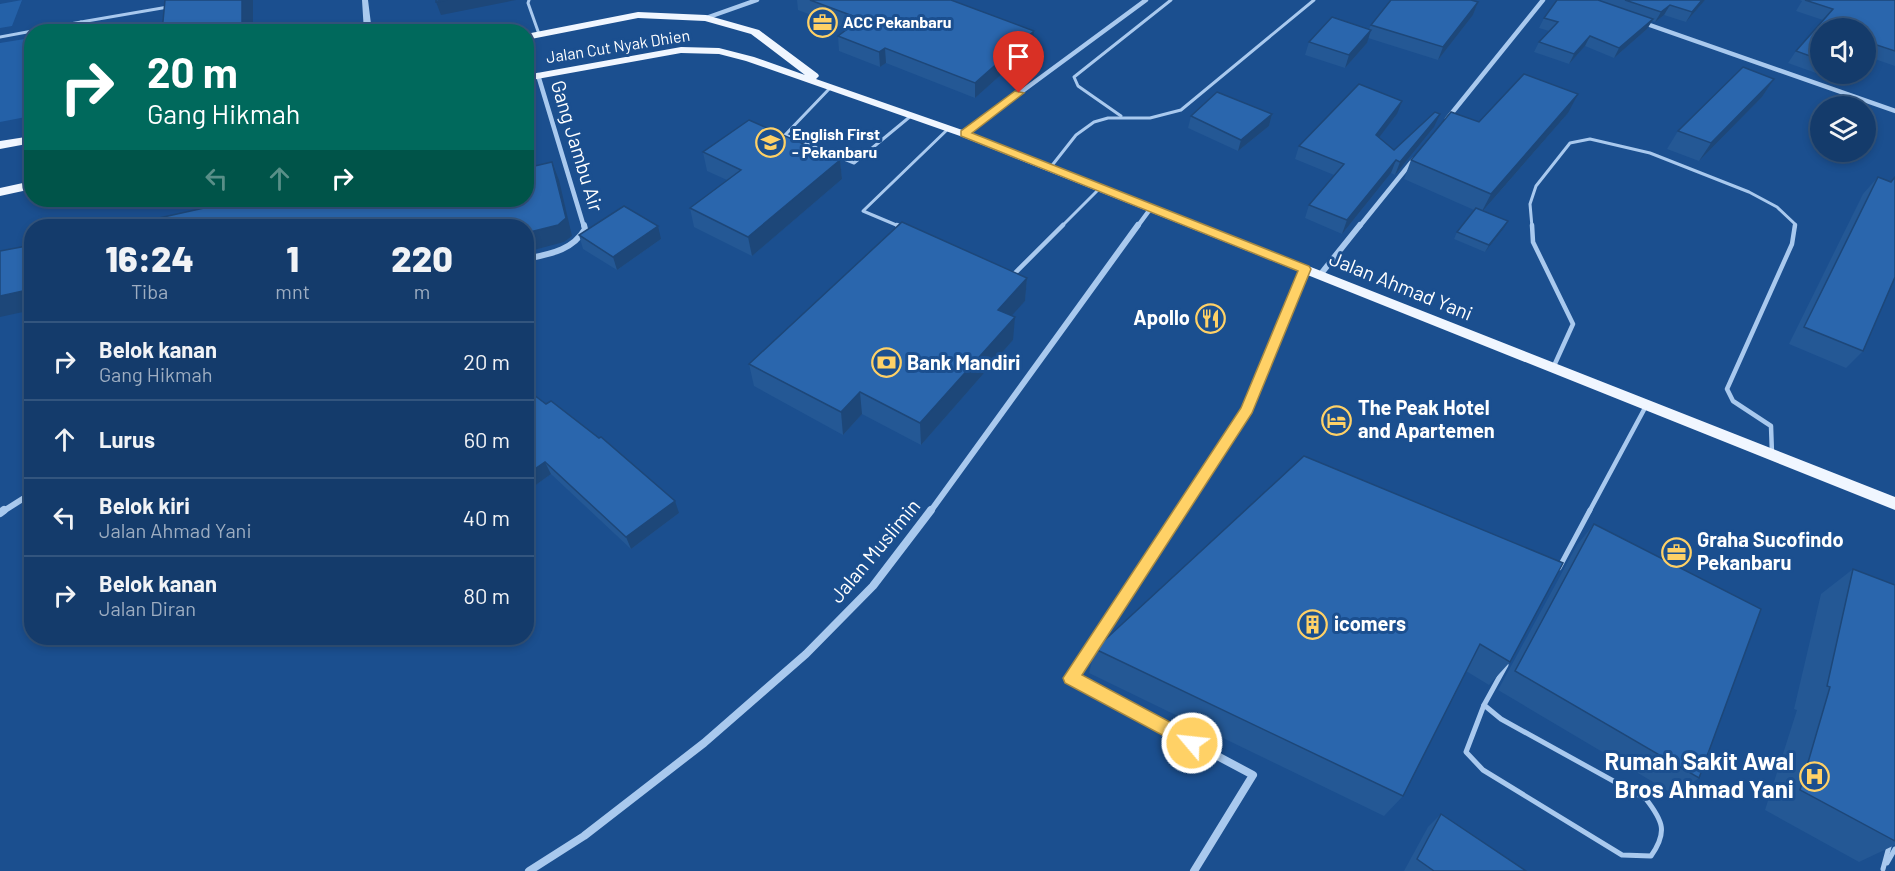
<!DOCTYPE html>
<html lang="id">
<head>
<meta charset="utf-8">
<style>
  :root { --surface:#143b6b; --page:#1d4271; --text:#f1f3f6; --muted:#9dadc1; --line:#33557e }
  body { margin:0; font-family:Barlow,sans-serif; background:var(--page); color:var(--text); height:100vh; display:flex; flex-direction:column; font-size:22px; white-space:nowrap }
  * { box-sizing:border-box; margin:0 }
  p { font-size:20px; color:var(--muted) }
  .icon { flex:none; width:33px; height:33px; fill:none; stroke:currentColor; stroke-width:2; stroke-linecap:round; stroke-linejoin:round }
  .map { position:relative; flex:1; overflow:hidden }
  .panel { position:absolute; left:24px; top:219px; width:510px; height:426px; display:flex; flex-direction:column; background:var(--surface); border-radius:24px; box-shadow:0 3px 9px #0003,0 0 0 2px var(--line) }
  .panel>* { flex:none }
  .banner { position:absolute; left:24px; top:24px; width:510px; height:183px; border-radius:24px; box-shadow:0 3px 9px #0003,0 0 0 2px var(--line); background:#00695c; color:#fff; overflow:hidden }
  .fabs { position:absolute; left:1810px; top:18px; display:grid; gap:12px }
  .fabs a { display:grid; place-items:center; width:66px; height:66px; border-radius:50%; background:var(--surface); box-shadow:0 3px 9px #0003,0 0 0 2px var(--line); font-size:30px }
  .pin { position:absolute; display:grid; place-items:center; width:51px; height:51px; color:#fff; margin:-62px -26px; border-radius:50% 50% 50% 0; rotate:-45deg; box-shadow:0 0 6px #0007 }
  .pin .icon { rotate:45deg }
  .me { position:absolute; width:66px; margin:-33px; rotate:298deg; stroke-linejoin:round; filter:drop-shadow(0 0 4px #0008) }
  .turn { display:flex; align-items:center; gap:21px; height:126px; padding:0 24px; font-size:27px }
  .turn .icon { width:78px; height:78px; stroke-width:2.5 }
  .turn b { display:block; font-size:42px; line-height:51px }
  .lanes { display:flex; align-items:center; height:57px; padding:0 24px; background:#0003; justify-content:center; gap:30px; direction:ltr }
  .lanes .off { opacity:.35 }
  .eta { display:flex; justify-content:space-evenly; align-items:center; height:102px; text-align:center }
  .eta b { font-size:36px; font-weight:800; line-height:42px }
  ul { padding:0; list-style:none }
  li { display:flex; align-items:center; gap:18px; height:78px; padding:0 24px; border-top:2px solid var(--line) }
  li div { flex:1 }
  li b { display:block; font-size:22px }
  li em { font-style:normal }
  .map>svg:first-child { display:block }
  .green { fill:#2461a8 }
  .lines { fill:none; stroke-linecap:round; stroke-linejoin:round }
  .service-far2 { stroke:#a9c9ee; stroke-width:3 }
  .service-far1 { stroke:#a9c9ee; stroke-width:4.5 }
  .service { stroke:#a9c9ee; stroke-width:5 }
  .minor-far2 { stroke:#a9c9ee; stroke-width:4.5 }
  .minor-far1 { stroke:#a9c9ee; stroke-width:6 }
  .minor { stroke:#a9c9ee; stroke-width:8 }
  .tertiary { fill:#a9c9ee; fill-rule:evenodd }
  .primary { fill:#f0f6ff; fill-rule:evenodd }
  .wall { fill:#245895 }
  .shaded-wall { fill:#1d4779 }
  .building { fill:#2a66ad; stroke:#1d4779; stroke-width:1.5 }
  .route { fill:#ffd166; stroke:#a68842; stroke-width:1.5 }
  .labels { text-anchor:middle; stroke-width:6; stroke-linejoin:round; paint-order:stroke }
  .far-poi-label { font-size:16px; font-weight:bold; fill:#fff; stroke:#1b4f8f; text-anchor:start }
  .far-street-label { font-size:16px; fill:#fff; stroke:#1b4f8f }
  .street-label { font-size:20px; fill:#fff; stroke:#1b4f8f }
  .poi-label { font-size:20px; font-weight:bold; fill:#fff; stroke:#1b4f8f; text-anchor:start }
  .near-poi-label { font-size:24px; font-weight:bold; fill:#fff; stroke:#1b4f8f; text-anchor:end }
</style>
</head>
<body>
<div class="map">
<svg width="1895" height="871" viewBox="0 0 1895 871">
  <rect width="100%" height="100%" fill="#1b4f8f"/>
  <g class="green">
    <path d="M22,0l-10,26 -12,2v-24z"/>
    <path d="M31,38v78l-31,6v-79z"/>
  </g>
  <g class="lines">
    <g class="service-far2">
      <path d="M529,0l-1,3 11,31"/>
      <path d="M81,22l87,-15"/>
      <path d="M0,37l81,-15 -2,10"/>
      <path d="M831,87l-46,48 69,28 58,-48"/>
      <path d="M1121,116l-43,-30 -4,-9 97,-77"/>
      <path d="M1050,168l26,-33 18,-13 14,-4h42l31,-8 133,-110"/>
      <path d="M901,227l-38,-16 86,-83"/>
      <path d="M1061,227l39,-39"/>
      <path d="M1532,227l-2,-23 6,-18 34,-43 20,-4 60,14 99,39 28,15 18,17v3"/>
    </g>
    <g class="service-far1">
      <path d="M897,225l4,2"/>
      <path d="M1532,225l1,17 40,82 -20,44"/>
      <path d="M1013,275l50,-50"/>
      <path d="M1772,454l-1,-28 -38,-25 -6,-12 65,-145 3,-19"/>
      <path d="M1589,512l57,-106"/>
    </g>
    <g class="service">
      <path d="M1559,568l31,-58"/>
      <path d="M1484,705l17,14 145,80c17,22 22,33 5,57l-29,-1 -139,-85 -17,-18z"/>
      <path d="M1484,705l22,-40"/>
      <path d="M1887,863l8,-14"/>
      <path d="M1883,869l7,-26"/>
    </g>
    <g class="minor-far2">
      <path d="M706,18l51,-18"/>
      <path d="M1644,23l251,88"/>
      <path d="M538,75l46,152"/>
      <path d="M1447,119l96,-119"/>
      <path d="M964,134l182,-134"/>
      <path d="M1137,227l14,-19"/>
      <path d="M1359,227l55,-68"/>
    </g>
    <g class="minor-far1">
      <path d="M526,259c23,-5 46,-8 59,-30l-1,-4"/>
      <path d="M1320,275l40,-50"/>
      <path d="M2,512l30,-19"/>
      <path d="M930,512l208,-287"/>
      <path d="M1180,512l67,-102 58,-141"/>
    </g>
    <g class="minor">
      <path d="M1181,510l-110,168 182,97 -59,96"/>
      <path d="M0,513l4,-3"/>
      <path d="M529,871l55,-35 120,-93 102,-89 67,-68 58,-76"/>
    </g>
    <path class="tertiary" d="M362,0h6l4,32h-8z"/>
    <g class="primary">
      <path d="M638,12l68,3 53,15 59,44 1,2 -3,3 152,53 927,365v13l-935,-374 -214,-75 -27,-7 -38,-1 -155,28v-6l155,-28 38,1 35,9 51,18 -54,-41 -46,-13 -67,-3 -112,22v-6z"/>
      <path d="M32,136v7l-32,6v-8z"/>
      <path d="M32,181v8l-32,7v-8z"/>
    </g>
  </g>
  <g class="wall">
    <path d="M797,0h154l83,31 -1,15 -58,52 -89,-35 -6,4 -41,-16 -1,-15 10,-7 -50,-19z"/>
    <path d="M1557,0h148l-19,22 -22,-7 -9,7 -3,-1 -5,8 -33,29 -29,-12 -16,18 -35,-12 5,-10 10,-11 -10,-3 5,-10z"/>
    <path d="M1800,0h95v66l-29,-10v-28h-45v46h22l-5,7 -50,-18 8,-12 27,-31 -27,-9 6,-10z"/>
    <path d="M1478,2l-5,13 -35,45 -70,-22 -1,5 -22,25 -40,-13 4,-13 60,-13 2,-4z"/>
    <path d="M1774,79l-12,18 -63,64 -32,-12 11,-18z"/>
    <path d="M1568,113l-85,98 21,17 -19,24 -31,-13 3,-7 17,-22 -70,-31 7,-19 68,-38z"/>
    <path d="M1272,114l-3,12 -31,25 -50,-23 3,-12z"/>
    <path d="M1397,114l-18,23 15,13 40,-23 -39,48 -4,-2 -49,61 -37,-16 4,-13 25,-30 -39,-16 4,-13z"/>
    <path d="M703,152l137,8 2,19 -90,77 -58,-29 -4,-19 37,-28 -20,-9z"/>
    <path d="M1878,177l-15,174 -17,17 -57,-24 74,-150z"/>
    <path d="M579,235l82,4 -44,31 -34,-21z"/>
    <path d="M1027,278l-2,23 -14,15 2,24 -92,105 -59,-31 -19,21 -89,-49 -5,-22z"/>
    <path d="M526,389l153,124 -48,36 -80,-75 -25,18z"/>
    <path d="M1304,456l206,206 -21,23 -23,-14 -63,125 -19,20 -295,-143 6,-24z"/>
    <path d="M1594,524l105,254 -24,17 -177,-105 79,-145z"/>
    <path d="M1853,569l42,16v260l-36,17 -94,-52 32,-100 -3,-1 27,-115z"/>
    <path d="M1441,814l85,57h-122l24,-44z"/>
  </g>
  <g class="shaded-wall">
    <path d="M242,0h11v32h-40z"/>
    <path d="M447,0h69l-75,15 -5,-13z"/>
    <path d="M1702,0h3l-19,22 6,-10z"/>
    <path d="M1478,2l-5,13 -35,45 5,-13z"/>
    <path d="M1670,5l-6,10 -9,7 6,-10z"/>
    <path d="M1653,19l-6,10 -33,29 5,-10z"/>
    <path d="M1371,30l-4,13 -22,25 4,-13z"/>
    <path d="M1034,31l-1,15 -58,52v-15z"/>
    <path d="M1590,36l-5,10 -16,18 5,-10z"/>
    <path d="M885,48l1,15 -6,4 -1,-15z"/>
    <path d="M1774,79l-12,18 -63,64 12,-18z"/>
    <path d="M1578,94l-10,19 -87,100 10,-19z"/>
    <path d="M1402,101l-5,13 -26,34 5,-13z"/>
    <path d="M1272,114l-3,12 -31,25 3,-11z"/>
    <path d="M1440,114l-6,13 -39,48 5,-13z"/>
    <path d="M840,160l2,19 -90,77 -4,-19z"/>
    <path d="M1396,160l-5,13 -49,61 5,-14z"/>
    <path d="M552,162l7,18 13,56 -8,6 -38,10v-19z"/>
    <path d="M1508,221l-4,7 -19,24 4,-7z"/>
    <path d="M658,226l3,13 -44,31 -4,-13z"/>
    <path d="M1027,278l-2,23 -28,31 1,-22z"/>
    <path d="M32,289v21l-32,7v-21z"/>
    <path d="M1015,317l-2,23 -92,105 -1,-22z"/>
    <path d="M860,392l2,22 -19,21 -2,-23z"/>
    <path d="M545,462l6,12 -25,18v-17z"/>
    <path d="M675,501l4,12 -48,36 -5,-12z"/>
  </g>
  <g class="building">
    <path d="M165,0h77v26l-29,6h-51z"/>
    <path d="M436,0h11l-11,2z"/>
    <path d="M810,0h141l83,31 -59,52 -90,-35 -6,4 -41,-16 23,-17z"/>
    <path d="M1391,0h80l7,2 -35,45 -72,-22z"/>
    <path d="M1557,0h41l55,19 -34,29 -29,-12 -16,18 -35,-12 19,-20 -14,-4z"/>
    <path d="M1625,0h77l-10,12 -22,-7 -9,7z"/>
    <path d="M1805,0h90v51l-27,-9 -2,2v-16h-45v32l-25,-9 37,-42z"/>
    <path d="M1332,17l39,13 -22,25 -40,-13z"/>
    <path d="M1743,67l31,12 -63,64 -33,-12z"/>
    <path d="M1524,74l54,20 -87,100 -80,-34 40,-48 28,10z"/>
    <path d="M1359,84l43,17 -26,34 18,15 41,-38 5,2 -40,48 -4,-2 -49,60 -38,-15 35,-41 -45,-18z"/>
    <path d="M1217,92l55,22 -31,26 -50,-24z"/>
    <path d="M749,120l91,40 -92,77 -58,-29 51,-38 -38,-18z"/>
    <path d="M552,162l14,56 -8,7 -32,8v-7h-403l117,-26h286v-32z"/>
    <path d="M1878,177l13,5 4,-5v100l-32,74 -59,-24z"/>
    <path d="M624,206l34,20 -45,31 -34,-22z"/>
    <path d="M1476,208l32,13 -19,24 -32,-13z"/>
    <path d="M902,222l125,56 -29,32 17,7 -95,106 -60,-31 -19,20 -92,-48z"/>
    <path d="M32,245v44l-32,7v-45z"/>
    <path d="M526,389l20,15 5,-3 48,37 2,-1 74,64 -49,36 -81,-75 -19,13z"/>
    <path d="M1304,456l259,107 -53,99 -30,-18 -77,152 -308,-147z"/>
    <path d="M1594,524l167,85 -62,169 -184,-107z"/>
    <path d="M1853,569l42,16v256l-95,-51 30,-103 -3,-1z"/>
    <path d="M1441,814l85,57h-92l-17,-12z"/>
  </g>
  <path class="route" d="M1015,91l9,2 -52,40 337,133 2,3 -59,144 -170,262 116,62 3,6 -3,6 -6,2 -127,-68 -2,-5 178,-270 57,-137 -337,-135v-5z"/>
  <defs>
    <symbol id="office-ring" viewBox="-11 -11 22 22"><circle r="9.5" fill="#1b4f8f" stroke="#ffd166" stroke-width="1.5"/><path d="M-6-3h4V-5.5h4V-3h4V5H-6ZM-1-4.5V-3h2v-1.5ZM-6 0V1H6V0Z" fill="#ffd166"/></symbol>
    <symbol id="school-ring" viewBox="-11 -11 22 22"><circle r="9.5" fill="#1b4f8f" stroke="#ffd166" stroke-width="1.5"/><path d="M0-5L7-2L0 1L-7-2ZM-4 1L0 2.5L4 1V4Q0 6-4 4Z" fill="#ffd166"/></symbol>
    <symbol id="restaurant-ring" viewBox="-11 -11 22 22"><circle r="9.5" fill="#1b4f8f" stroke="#ffd166" stroke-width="1.5"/><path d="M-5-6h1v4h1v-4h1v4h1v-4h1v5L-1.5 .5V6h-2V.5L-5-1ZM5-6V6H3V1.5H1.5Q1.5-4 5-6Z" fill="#ffd166"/></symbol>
    <symbol id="bank-ring" viewBox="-11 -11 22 22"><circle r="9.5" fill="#1b4f8f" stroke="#ffd166" stroke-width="1.5"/><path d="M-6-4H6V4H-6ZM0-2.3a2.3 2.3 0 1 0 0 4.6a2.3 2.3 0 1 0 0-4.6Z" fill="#ffd166"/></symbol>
    <symbol id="hotel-ring" viewBox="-11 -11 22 22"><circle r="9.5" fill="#1b4f8f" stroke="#ffd166" stroke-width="1.5"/><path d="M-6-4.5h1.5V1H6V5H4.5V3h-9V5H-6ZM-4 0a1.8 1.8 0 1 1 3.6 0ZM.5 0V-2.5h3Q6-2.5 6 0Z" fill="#ffd166"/></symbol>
    <symbol id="building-ring" viewBox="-11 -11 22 22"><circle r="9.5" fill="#1b4f8f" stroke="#ffd166" stroke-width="1.5"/><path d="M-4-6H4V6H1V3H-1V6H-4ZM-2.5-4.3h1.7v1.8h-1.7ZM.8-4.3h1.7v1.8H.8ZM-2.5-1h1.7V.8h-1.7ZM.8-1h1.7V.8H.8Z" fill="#ffd166"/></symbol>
    <symbol id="hospital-ring" viewBox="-11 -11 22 22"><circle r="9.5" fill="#1b4f8f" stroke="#ffd166" stroke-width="1.5"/><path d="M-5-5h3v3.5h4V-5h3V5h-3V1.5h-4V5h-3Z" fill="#ffd166"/></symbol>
  </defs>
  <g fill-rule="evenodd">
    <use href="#office-ring" x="806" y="6" width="33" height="33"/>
    <use href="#school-ring" x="754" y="126" width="33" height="33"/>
    <use href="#restaurant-ring" x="1194" y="302" width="33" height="33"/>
    <use href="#bank-ring" x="870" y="346" width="33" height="33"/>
    <use href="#hotel-ring" x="1320" y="404" width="33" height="33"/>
    <use href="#office-ring" x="1660" y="536" width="33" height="33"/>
    <use href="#building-ring" x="1296" y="608" width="33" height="33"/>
    <use href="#hospital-ring" x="1798" y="760" width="33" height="33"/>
  </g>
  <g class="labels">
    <g class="far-poi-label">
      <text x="843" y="28">ACC Pekanbaru</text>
      <text x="792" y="140">English First<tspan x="792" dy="18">- Pekanbaru</tspan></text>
    </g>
    <g class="far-street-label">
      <text transform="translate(618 46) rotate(-9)" y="6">Jalan Cut Nyak Dhien</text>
    </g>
    <g class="street-label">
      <text transform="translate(577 146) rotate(73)" y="7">Gang Jambu Air</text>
      <text transform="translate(1401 286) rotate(22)" y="7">Jalan Ahmad Yani</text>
      <text transform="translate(875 551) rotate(-50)" y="7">Jalan Muslimin</text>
    </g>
    <g class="poi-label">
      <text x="1190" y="325" text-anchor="end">Apollo</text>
      <text x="907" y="370">Bank Mandiri</text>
      <text x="1358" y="415">The Peak Hotel<tspan x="1358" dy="23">and Apartemen</tspan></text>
      <text x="1697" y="547">Graha Sucofindo<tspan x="1697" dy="23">Pekanbaru</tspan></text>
      <text x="1334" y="631">icomers</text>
    </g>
    <g class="near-poi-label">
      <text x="1794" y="770">Rumah Sakit Awal<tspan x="1794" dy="28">Bros Ahmad Yani</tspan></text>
    </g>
  </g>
</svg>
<div class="fabs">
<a><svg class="icon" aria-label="sound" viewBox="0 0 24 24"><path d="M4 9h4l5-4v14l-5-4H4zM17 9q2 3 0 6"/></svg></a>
<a><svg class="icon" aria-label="layers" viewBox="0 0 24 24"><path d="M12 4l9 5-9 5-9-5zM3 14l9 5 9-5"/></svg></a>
</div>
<div class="pin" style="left:1019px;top:93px;background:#d93025"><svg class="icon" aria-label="arrive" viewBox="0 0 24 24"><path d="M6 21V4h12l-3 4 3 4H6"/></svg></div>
<svg class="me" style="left:1192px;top:743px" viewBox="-20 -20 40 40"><circle r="17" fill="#ffd166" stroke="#fff" stroke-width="3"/><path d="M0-11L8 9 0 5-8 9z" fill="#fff"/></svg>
<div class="banner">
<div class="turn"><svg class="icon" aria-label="right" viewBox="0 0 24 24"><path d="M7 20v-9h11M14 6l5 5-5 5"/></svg><div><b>20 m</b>Gang Hikmah</div></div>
<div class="lanes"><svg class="icon off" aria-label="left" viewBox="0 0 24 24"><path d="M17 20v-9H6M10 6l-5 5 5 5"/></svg><svg class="icon off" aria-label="ahead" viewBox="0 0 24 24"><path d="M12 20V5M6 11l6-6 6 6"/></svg><svg class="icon" aria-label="right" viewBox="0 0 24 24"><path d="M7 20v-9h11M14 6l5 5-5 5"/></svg></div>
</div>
<section class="panel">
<div class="eta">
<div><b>16:24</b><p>Tiba</p></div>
<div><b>1</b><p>mnt</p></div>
<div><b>220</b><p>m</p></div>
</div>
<ul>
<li><svg class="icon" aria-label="right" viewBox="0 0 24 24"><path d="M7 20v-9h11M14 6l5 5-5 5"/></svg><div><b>Belok kanan</b><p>Gang Hikmah</p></div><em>20 m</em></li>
<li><svg class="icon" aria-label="ahead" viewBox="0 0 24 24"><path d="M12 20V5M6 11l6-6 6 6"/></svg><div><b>Lurus</b></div><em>60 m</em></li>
<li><svg class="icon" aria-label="left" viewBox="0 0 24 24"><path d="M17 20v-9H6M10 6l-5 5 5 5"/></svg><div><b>Belok kiri</b><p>Jalan Ahmad Yani</p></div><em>40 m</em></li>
<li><svg class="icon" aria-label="right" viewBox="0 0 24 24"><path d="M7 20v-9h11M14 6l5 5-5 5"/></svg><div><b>Belok kanan</b><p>Jalan Diran</p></div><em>80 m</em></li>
</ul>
</section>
</div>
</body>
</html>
